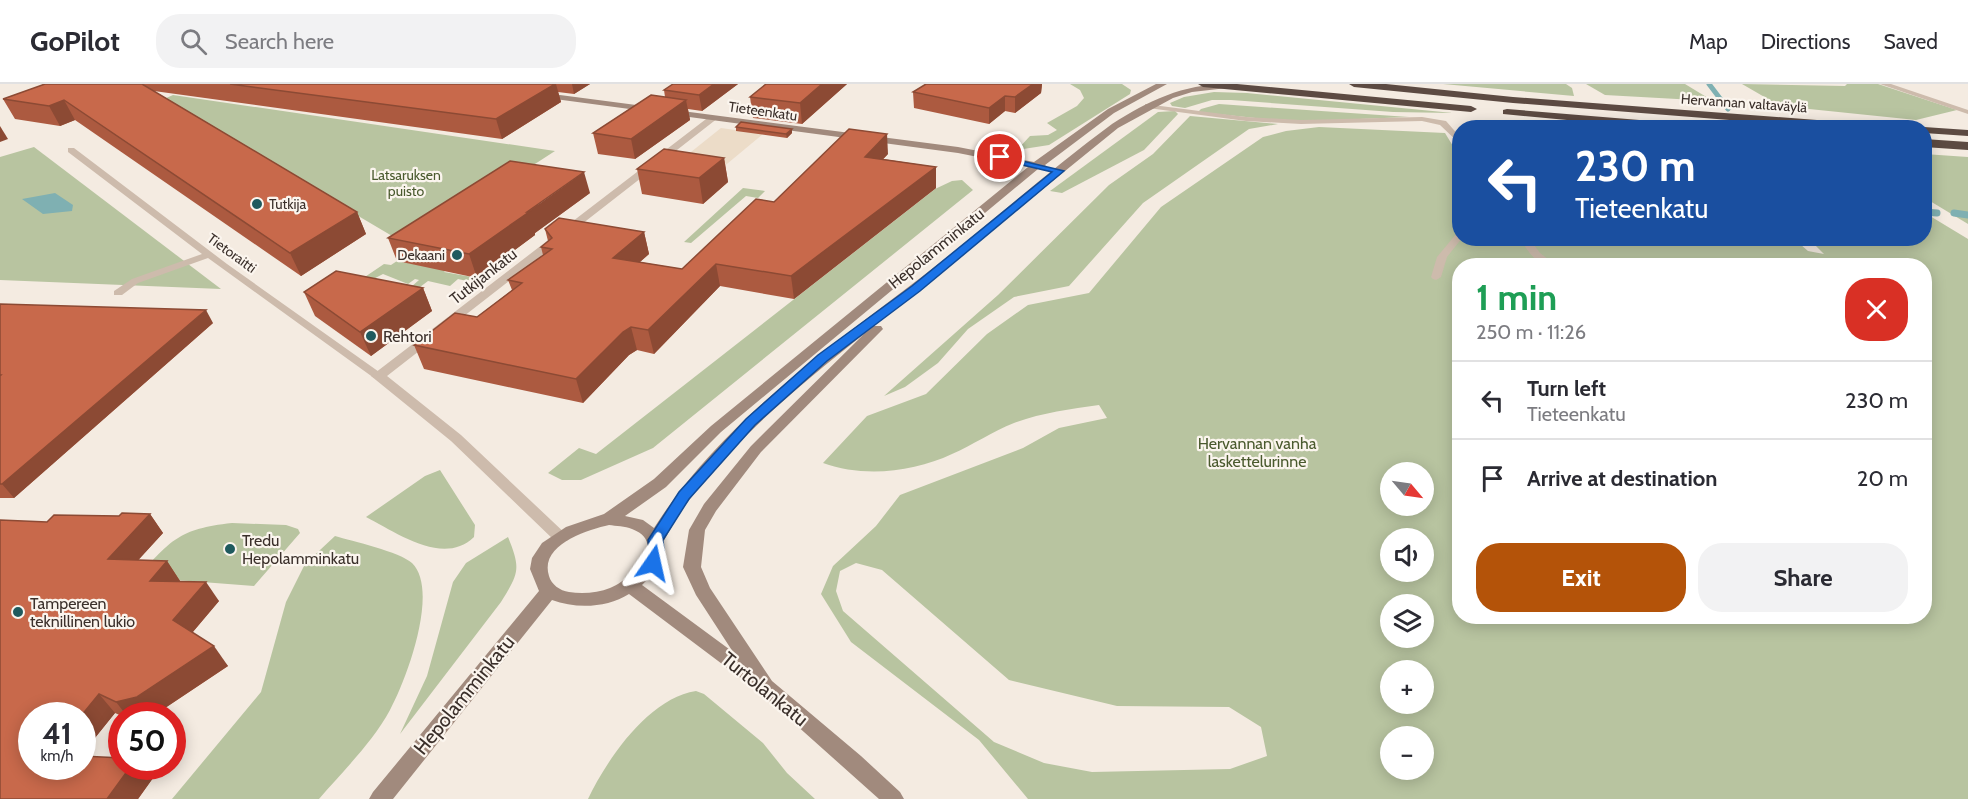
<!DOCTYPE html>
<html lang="en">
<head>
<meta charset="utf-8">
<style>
  :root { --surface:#fff; --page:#f2f2f3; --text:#2b2b33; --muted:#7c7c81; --line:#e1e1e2; --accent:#b45309 }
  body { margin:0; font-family:Cabin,sans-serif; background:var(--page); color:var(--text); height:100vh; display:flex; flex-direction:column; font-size:22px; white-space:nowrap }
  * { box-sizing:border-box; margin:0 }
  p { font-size:20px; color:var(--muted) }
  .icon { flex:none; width:33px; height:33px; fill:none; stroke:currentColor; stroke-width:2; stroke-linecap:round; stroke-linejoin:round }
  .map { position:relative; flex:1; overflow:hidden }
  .details { position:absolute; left:1452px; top:174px; width:480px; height:366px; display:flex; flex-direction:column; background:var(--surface); border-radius:24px; box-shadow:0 3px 15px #0003 }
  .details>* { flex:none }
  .banner { position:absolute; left:1452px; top:36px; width:480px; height:126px; border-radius:24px; box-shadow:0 3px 15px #0003; background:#1a4fa0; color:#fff; overflow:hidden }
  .needle { width:39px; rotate:119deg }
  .tools { position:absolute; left:1380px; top:378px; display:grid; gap:12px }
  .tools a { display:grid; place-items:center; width:54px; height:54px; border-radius:50%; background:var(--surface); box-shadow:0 3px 15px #0003; font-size:30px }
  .speed { position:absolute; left:18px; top:618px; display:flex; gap:12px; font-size:30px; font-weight:700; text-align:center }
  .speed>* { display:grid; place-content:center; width:78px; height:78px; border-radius:50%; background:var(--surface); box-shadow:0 3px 15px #0003; line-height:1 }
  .speed small { font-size:15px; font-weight:400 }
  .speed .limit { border:9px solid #d22; background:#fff; color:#111 }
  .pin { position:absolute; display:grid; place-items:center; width:51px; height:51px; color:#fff; margin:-26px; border:3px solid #fff; border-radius:50%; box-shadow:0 2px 6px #0007 }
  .me { position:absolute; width:66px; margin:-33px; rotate:11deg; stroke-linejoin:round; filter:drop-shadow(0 0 4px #0008) }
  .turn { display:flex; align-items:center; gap:21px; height:126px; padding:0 24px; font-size:27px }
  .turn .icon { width:78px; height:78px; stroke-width:2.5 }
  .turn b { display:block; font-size:42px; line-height:51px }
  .round { display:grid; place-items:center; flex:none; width:63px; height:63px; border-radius:24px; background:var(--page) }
  .overview { display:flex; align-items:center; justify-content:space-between; height:102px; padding:0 24px }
  h1 { font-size:36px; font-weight:700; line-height:45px; color:#1e9e55 }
  .primary-button { display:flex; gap:12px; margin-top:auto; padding:12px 24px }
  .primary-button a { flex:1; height:69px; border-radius:24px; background:var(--accent); color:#fff; font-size:24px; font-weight:700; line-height:69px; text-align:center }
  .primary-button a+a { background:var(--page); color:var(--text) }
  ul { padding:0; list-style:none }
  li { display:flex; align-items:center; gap:18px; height:78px; padding:0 24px; border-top:2px solid var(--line) }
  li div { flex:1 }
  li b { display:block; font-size:22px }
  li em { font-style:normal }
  header { display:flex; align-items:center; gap:36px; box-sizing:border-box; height:84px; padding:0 30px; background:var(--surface); border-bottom:2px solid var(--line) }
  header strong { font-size:28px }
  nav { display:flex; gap:33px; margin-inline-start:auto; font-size:21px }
  .search { width:420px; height:54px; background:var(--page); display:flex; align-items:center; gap:15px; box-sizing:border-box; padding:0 21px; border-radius:24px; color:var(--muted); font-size:22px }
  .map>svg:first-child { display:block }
  .green { fill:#b8c4a0; fill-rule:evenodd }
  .plaza { fill:#ecdcc8 }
  .water { fill:#7fb0b2 }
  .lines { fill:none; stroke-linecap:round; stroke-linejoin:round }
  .stream-far1 { stroke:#7fb0b2; stroke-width:5 }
  .stream { stroke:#7fb0b2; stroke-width:7 }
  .lane { fill:#cdbbac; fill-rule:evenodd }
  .street { fill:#cdbbac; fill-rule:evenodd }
  .secondary { fill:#a18a7d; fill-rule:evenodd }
  .highway { fill:#5c4a42; fill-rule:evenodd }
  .wall { fill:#ac5a40 }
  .shaded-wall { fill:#8c4a34 }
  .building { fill:#c8694b; stroke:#8c4a34; stroke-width:1.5 }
  .route { fill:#1a73e8; stroke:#114b97; stroke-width:1.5 }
  .poi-dot { fill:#1f5a5e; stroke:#fbf5ee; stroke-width:2 }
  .labels { text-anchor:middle; stroke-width:4.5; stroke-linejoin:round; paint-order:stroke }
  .far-street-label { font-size:14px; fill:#3b302b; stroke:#fbf5ee }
  .far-park-label { font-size:14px; fill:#4a5a2e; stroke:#fbf5ee }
  .far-poi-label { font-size:14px; fill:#3b302b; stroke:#fbf5ee; text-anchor:start }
  .street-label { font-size:16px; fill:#3b302b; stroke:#fbf5ee }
  .poi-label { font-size:16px; fill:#3b302b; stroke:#fbf5ee; text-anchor:start }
  .park-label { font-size:16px; fill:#4a5a2e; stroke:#fbf5ee }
  .near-street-label { font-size:20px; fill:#3b302b; stroke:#fbf5ee }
</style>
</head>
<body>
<header>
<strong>GoPilot</strong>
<div class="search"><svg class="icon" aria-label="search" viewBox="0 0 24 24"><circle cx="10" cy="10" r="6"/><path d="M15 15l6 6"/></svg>Search here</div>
<nav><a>Map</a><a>Directions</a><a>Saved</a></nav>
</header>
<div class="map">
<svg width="1968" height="715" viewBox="0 0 1968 715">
  <rect width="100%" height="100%" fill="#f4ebe1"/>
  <g class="green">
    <path d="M1070,0h52l9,6 -1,4 -81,51 -32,5 13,-14 18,-1 9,-5 -10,-7 30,-17 7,-8 -4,-8z"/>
    <path d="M1443,0h123l6,4 2,8z"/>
    <path d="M1586,0h99l28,17 -108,-6z"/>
    <path d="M1742,0l103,2 2,-2h31l79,26 -41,10 -136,-14z"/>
    <path d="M1214,8l33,1 206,20 -60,-1 -162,-12h-19l-27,8 -13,-2 -2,-3 14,-6z"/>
    <path d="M173,11l382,56 -146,95 -228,-135 -33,-5z"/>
    <path d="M1219,20l190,13 -99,4 -45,-2 -67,-7 3,-3z"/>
    <path d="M1175,27l3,3 -34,36 -82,43 -12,-2 108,-79z"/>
    <path d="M1190,32l88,8 -29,5 -106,74 -74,83 -55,11 -46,32 -30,34 -33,24 -21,9 114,-101 111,-110 44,-31z"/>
    <path d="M1319,43l126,6 14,23 1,82h333l15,13 16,3 -15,-15 115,-1 1,-25 43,26v560h-940l-49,-59 -128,-98 -30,-48 12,-28 43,-40 24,-31 123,-47 36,-20 48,-10 -8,-13c-29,4 -58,8 -85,18 -21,8 -41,22 -62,31 -38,18 -88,24 -129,9l44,-47 59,-22 61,-60 41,-29 61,-12 72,-86 102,-70 23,-6zM1460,182h464v350h-464zM1390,388h34v34h-34zM1390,454h34v34h-34zM856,479l26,7 127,110 108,26 112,1 32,20 6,29 -37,13 -138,3 -48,-9 -50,-21 -151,-131 -7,-20 4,-20zM1390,520h34v34h-34zM1390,586h34v34h-34zM1390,652h34v34h-34z"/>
    <path d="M34,63l187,142 -221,-9v-123z"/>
    <path d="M1924,70l44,3v67l-43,-26z"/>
    <path d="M962,96l11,10 -320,258 -72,32h-19l-14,-7 31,-25 17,6 339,-265 17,-8z"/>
    <path d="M743,104l22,3 -7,7 -12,-2 -55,47 -7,-1z"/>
    <path d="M397,177l49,9 -2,2 28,5 -5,4 -9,-2 -8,7 -22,-5 -16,12 -1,-6 8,-7 -4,-1 -7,5 -25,-10 -23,12 -7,-1 31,-21 7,1z"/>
    <path d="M440,386l35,55 -1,12c-31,30 -78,-5 -108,-20l59,-41z"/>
    <path d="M232,439l54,2 12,4 2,4 -46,53 -117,-9c35,-37 41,-48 95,-54z"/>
    <path d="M335,452c17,5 65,16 77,27 28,27 -6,118 -22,147 -18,33 -47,61 -71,89h-147l89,-107 25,-90 19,-38z"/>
    <path d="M508,453c13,32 11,36 -7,65l-101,132 27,-58 26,-94 13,-19z"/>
    <path d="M696,607l8,3 59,49 24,30 28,26h-227c19,-40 61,-101 108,-108z"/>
  </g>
  <path class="plaza" d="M721,44l42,6 -53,44 -44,-6z"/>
  <path class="water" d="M55,109l18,12 -1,6 -29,3 -21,-15z"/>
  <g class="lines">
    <g class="stream-far1">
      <path d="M1709,0l19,25"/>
      <path d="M1741,37l5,5"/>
    </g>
    <g class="stream">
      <path d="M1924,128l13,1"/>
      <path d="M1954,129l14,2"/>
    </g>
    <g class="lane">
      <path d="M1880,0h11l77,26v4z"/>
      <path d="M1145,20l101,13 55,3 121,-3 24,4 14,16v7l-20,-19 -18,-4 -121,3 -55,-3 -98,-13h-3z"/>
      <path d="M68,64h6l153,116 155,110 2,2 -2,2h-8l-166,-120 -70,25 -16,12h-8v-4l18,-12 70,-25 -134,-102z"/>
      <path d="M1460,148v6h2l-15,19 -6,20 -5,3 -3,-1 -2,-2 6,-20 20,-24z"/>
      <path d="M1520,154h9l11,15 17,13c-20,0 -27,-11 -37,-28z"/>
    </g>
    <path class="street" d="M710,32l8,2 -331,258 74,59 108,102 -2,4h-12l-104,-100 -80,-65z"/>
    <path class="secondary" d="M1156,0h11l-53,29 -69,52 2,2 -1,2h-8l-317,263 -55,55 -41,29 18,4 11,8c71,-112 186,-187 288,-267 57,-45 111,-94 170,-137 36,-23 71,-40 115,-40v4l-35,4 -19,6 -55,30 -244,198h7l2,3 -122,123 -45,59 -11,19 -4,37 9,21 62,93 89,75 39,36 4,7h-25l-121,-108 -129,-97c-22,14 -53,15 -77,6l-159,199h-24l4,-7 166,-201 -9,-22 2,-11 10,-15 24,-16 38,-13 50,-35 57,-53 317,-259 -70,-14 -418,-56 -4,-3 1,-2 421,55 76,15 74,-53zM864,250l-113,112 -47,58 -15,26 -6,37 13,28 37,57 -91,-67c11,-11 25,-27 21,-43 9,-15 16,-30 27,-43 49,-64 111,-115 174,-165zM609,441c7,1 16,1 23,4 37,14 -1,51 -22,59 -12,5 -28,6 -41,4 -9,-1 -18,-8 -20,-16 -10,-31 38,-46 60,-51z"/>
    <g class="highway">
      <path d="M1198,0h39l234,22 6,3 -6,3 -268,-25z"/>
      <path d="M1349,0h37l127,13 369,28 5,3h-57l-317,-25 -159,-16z"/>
      <path d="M1507,25l193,16 5,3h-52l-150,-14v-4z"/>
      <path d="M1924,43l44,3v6l-44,-3v-5h-4z"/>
      <path d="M1924,55l44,3v8l-44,-3z"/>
    </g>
  </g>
  <g class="wall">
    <path d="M45,0h545l-16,10 -16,-2 3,10 -59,37 -348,-48 203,121 9,22 -65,42 -226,-156 -15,6 -45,-7 -12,-20z"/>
    <path d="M738,0l-36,27 -14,-2 2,11 -55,39 -37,-5 -5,-21 72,-36 -1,-7z"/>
    <path d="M847,0l-45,40 -49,-6 -3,-21z"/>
    <path d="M926,0h116l-1,9 -26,20 -10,-2 -16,13 -75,-16 -1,-16z"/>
    <path d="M736,43l56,2v4l-5,5 -51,-7z"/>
    <path d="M888,70l-5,5 53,8v21l-142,111 -74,-13 -66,68 -17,-4 -8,5 -46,48 -159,-34 -10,-24 63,-28 35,-27 -4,-10 35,-25 -2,-8 7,-6 -3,-12 99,3 5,22 -9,8 42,7 92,-67z"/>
    <path d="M724,74l4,24 -25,22 -61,-10 -5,-25z"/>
    <path d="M590,109l-55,40v2l-58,43 -80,-17 -9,-23z"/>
    <path d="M423,204l9,23 -61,45 -56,-40 -11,-24z"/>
    <path d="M0,220l213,19 -199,175h-14z"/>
    <path d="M150,430l13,19 -25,27 29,1 13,20h-1l40,20 -27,32 36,33 -75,50h-31l-7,-3 -33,41v-38l-50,50h111l10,12 -15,21h-138l47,-277z"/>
  </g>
  <g class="shaded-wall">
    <path d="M555,0h1l5,18 -59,37 -6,-20z"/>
    <path d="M572,0h18l-16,10z"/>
    <path d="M714,0h24l-36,27 -3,-16z"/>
    <path d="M822,0h25l-45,40 -2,-21z"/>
    <path d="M1033,0h9l-1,9 -26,20v-16z"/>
    <path d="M1005,12v15l-16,13v-16z"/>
    <path d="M64,16l11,20 -15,6 -11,-20z"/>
    <path d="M686,16l4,20 -55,39 -4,-20z"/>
    <path d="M0,42l8,13 -8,3z"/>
    <path d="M792,45v4l-5,5 -1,-4z"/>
    <path d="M887,50l1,20 -22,23 -1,-20z"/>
    <path d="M724,74l4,24 -25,22 -4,-26z"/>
    <path d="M936,83v21l-142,111 -3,-23z"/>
    <path d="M584,88l6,21 -55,40v2l-58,43 -8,-24z"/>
    <path d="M357,128l9,22 -65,42 -11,-23z"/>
    <path d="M644,148l5,22 -30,26 -6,-22z"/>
    <path d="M716,180l4,22 -66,68 -6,-24z"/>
    <path d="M423,204l9,23 -61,45 -11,-24z"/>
    <path d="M206,226l7,13 -199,175 -12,-14z"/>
    <path d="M631,243l6,23 -8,5 -46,48 -7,-24 47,-47z"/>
    <path d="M150,430l13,19 -41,45 -14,-19z"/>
    <path d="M167,477l13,20 -16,19 -14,-19z"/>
    <path d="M206,498l13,19 -33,39 -13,-20z"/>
    <path d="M214,562l14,20 -75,50h-26l-11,-14z"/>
    <path d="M99,610l16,19 -33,41v-38h-1z"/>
    <path d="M131,682h12l10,12 -15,21h-31z"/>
  </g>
  <g class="building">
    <path d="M45,0h97l215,128 -67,41 -226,-153 -15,6 -46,-7z"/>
    <path d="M230,0h325l-59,35z"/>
    <path d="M673,0h41l-15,11 -35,-5z"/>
    <path d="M766,0h56l-22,19 -50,-6z"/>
    <path d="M926,0h107l-18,13 -10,-1 -16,12 -76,-16z"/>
    <path d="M651,11l35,5 -55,39 -38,-6z"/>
    <path d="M741,38l51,7 -6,5 -50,-7z"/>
    <path d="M849,45l38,5 -22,23 71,10 -145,109 -75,-12 -68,66 -17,-3 -8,5 -47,47 -162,-34 41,-32 22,4 45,-34 -14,-3 44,-31 -11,-2 11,-9 -7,-9 14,-11 85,14 -31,26 69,11 74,-70 18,3z"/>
    <path d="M664,65l60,9 -25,20 -62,-9z"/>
    <path d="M510,77l74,11 -57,40h2l-60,42 -81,-16z"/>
    <path d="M336,187l87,17 -63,44 -56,-40z"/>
    <path d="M0,220l206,6 -204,174h-2v-108l1,-1h-1z"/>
    <path d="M122,429l28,1 -42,45 59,2 -17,20 56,1 -33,38 41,26 -77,51 -21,5 -17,-8 -18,22h-49v50h50v-10l40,2v8h9l-24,33h-107v-279l47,2 7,-7 65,1z"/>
  </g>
  <path class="route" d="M997,71l67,16 -144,120 -93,70 -72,64 -66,74 -26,41 1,11 -6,16h-11l-2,-4 4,-12 -1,-11 31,-48 67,-73 72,-64 94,-69 140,-114 -55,-13z"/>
  <g class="poi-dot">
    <circle cx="257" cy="120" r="6"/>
    <circle cx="457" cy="171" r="6"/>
    <circle cx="371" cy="252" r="6"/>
    <circle cx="230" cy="465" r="6"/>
    <circle cx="18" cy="528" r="6"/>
  </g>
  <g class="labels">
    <g class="far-street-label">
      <text transform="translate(1744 19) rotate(4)" y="5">Hervannan valtaväylä</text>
      <text transform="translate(763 27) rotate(8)" y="5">Tieteenkatu</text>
      <text transform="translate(232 169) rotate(36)" y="5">Tietoraitti</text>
    </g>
    <g class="far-park-label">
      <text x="406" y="96">Latsaruksen<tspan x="406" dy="16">puisto</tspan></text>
    </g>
    <g class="far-poi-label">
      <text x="269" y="125">Tutkija</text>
      <text x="445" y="176" text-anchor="end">Dekaani</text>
    </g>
    <g class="street-label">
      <text transform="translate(936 164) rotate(-39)" y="6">Hepolamminkatu</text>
      <text transform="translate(483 192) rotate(-38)" y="6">Tutkijankatu</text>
    </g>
    <g class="poi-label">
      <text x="383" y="258">Rehtori</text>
      <text x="242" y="462">Tredu<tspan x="242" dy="18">Hepolamminkatu</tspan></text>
      <text x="30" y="525">Tampereen<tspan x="30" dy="18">teknillinen lukio</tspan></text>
    </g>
    <g class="park-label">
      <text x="1257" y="365">Hervannan vanha<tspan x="1257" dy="18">laskettelurinne</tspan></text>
    </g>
    <g class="near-street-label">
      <text transform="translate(765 605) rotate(39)" y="7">Turtolankatu</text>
      <text transform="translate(464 611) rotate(-51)" y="7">Hepolamminkatu</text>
    </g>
  </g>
</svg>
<div class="tools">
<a><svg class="needle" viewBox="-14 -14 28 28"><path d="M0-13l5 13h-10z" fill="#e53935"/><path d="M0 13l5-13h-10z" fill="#7c7c81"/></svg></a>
<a><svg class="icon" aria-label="sound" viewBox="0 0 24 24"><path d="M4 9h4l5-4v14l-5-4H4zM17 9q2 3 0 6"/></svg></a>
<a><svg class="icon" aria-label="layers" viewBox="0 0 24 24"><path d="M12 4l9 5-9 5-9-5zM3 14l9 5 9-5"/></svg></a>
<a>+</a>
<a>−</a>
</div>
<div class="speed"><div>41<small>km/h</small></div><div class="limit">50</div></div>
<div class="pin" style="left:1000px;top:73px;background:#d93025"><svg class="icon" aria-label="arrive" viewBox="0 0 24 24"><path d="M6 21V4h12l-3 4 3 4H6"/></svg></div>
<svg class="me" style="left:653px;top:479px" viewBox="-20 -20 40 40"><path d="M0-17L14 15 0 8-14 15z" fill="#1a73e8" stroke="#fff" stroke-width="4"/></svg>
<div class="banner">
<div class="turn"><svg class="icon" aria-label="left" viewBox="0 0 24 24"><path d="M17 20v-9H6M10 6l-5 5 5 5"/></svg><div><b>230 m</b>Tieteenkatu</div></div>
</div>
<section class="details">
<div class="overview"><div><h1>1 min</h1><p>250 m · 11:26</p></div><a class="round" style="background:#d93025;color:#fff"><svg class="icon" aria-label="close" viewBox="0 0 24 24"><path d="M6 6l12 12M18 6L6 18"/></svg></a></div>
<ul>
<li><svg class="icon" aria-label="left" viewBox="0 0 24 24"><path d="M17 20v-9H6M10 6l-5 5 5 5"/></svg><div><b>Turn left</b><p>Tieteenkatu</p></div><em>230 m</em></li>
<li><svg class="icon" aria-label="arrive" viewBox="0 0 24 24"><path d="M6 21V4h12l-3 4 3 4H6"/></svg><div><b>Arrive at destination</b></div><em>20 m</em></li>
</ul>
<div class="primary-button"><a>Exit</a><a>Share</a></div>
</section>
</div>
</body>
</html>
